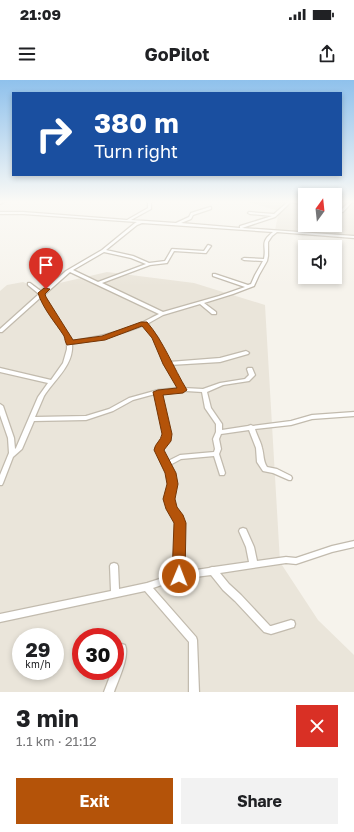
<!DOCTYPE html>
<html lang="en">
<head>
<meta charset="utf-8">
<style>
  :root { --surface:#fff; --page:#f2f2f2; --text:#202124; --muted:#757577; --accent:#b45309 }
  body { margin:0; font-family:"Golos Text",sans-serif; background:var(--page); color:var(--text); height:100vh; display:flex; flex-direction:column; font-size:15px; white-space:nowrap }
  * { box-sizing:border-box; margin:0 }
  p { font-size:13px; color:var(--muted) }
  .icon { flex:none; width:22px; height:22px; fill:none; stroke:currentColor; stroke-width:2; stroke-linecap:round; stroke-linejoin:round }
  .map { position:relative; height:612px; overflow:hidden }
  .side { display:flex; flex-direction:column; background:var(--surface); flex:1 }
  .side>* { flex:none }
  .top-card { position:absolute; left:12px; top:12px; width:330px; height:84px; border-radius:0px; box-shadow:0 2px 6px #0003; background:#1a4fa0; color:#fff; overflow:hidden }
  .needle { width:26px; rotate:15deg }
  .fabs { position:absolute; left:298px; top:108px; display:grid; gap:8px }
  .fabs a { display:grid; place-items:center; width:44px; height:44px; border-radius:0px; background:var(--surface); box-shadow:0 2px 6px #0003; font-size:20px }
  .speed { position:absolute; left:12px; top:548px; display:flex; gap:8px; font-size:20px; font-weight:700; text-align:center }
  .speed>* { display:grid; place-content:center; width:52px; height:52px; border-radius:50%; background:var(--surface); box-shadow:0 2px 6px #0003; line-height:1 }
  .speed small { font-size:10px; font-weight:400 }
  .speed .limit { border:6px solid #d22; background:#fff; color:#111 }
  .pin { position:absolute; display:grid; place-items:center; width:34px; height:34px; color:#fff; margin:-41px -17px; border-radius:50% 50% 50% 0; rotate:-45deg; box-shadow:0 0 4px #0007 }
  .pin .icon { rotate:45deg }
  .me { position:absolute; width:44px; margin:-22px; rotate:1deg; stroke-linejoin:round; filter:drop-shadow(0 0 3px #0008) }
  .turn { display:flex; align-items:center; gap:14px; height:84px; padding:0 16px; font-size:18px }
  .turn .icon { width:52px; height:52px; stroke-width:2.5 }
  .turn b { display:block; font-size:28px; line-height:34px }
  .round { display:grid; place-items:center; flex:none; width:42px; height:42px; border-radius:0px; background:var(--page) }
  .head { display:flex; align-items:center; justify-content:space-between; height:68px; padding:0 16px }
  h1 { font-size:24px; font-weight:700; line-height:30px }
  .action { display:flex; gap:8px; margin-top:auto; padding:8px 16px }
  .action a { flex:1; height:46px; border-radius:0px; background:var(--accent); color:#fff; font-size:16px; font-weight:700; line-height:46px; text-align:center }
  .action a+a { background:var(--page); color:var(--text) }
  .status { display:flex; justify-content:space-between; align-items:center; height:28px; padding:0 20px; background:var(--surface); direction:ltr }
  .status svg { height:11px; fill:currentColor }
  header { display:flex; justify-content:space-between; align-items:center; height:52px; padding:0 16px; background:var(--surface); font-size:18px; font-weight:700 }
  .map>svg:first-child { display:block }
  .residential { fill:#eae5da; fill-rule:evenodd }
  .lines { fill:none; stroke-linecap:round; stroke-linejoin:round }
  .minor-casing { stroke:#c2bbae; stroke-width:2.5 }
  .minor { fill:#fff; fill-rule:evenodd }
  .route { fill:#b45309; stroke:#753606 }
</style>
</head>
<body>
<div class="status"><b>21:09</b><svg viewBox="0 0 49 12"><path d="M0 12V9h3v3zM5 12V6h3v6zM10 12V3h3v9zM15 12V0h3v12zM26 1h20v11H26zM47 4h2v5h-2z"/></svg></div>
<header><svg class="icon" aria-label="menu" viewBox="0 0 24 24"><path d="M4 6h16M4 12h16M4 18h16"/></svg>GoPilot<svg class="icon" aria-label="share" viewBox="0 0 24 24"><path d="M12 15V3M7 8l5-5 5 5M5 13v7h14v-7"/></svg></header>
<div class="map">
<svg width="354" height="612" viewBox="0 0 354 612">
  <rect width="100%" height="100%" fill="#f6f3ec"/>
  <g class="residential">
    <path d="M244,121h61v24h30v-24h19v35l-79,-6 4,-19z"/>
    <path d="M107,192l87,11 71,22 15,257 38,58 36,35v37h-354v-401l7,-6 16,-3 15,6zM21,557h34v34h-34zM81,557h34v34h-34z"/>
  </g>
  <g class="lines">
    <defs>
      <g id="minor">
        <path d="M3,121h3l-6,3v-2z"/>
        <path d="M148,121h3v8l-20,11 45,3 13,-6 2,-4 19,-6h1v2l-18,6 -2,4 -10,4 59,5v-2l32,-10 -22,-2 -2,-1 1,-1 25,2 15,-13 16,2v2l-14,-3 -16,15 -33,11 112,8v2l-77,-6 -5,4 -4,6v14l-1,5 -8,14 -5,11 -21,8 -29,9 12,9v2h-4l-12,-10 -37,11 -16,9 11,14 11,24 51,-4 26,-7 2,1 1,1 -1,1 -28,8 -50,3 14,23 19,1 17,-6 25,-4 4,-4 -2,-6 1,-1h4l3,7 -6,6 -26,4 -16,7 4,16 11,16v6l26,-4 3,-1 2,1 38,-5 21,-6 42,-3v4l-42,3 -21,6 -36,4c2,7 6,13 7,19 2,7 1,13 5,19l10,2 14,7 1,2 -1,2h-2l-16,-7 -10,-2 -6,-9 -1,-14 -7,-18 -28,4 -2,5 2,10 -2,5 6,19 -1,2h-4l-6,-19 -33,3 -11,6 4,8 1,9 -2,16 1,6 10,19 -1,49 26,-4 3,-1h2l35,-5 -3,-15 -7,-16 1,-2 3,-1 3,1 8,18 3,14 29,-4 10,1 36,-12 22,-5v6l-22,5 -36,12 -10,-1 -66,10 9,11 12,11 29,31h1l20,-6 3,1 1,3 -1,3 -23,7 -7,-2 -29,-31 -12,-11 -12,-15 -32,4 -26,9 43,49 1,3 2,52h-10v-50l-44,-51 -145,31v-8l111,-23 -1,-25 1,-2 3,-1 3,1 1,2 1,23 28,-6 28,-9 1,-51 -8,-16 -2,-6 3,-16 -2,-12 -11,-23c2,-6 8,-9 8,-16l-9,-40 -22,6 -20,11 -27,9 -52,1 -12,28 -9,8 -10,26 -1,2h-2v-10l9,-22 -1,-15 -8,-23v-11l3,2 11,32 1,11 1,-1 22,-51 10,-14 -48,-11v-4l51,12 12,-17 4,-14v-11l-16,-22 -10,-19 -39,35h-2v-3l39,-35 -11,-9v-2h2l12,9 24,-21 36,-21 33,-27 2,-1 -114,-8h-23v-2h23l104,8 21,-12zM142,143l131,9c-14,11 -6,13 -9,27l-20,-1 -2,1 2,1 19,1 -8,14 -4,9 -3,1 -33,-11h-2v2l32,11 -26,9 -56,16 -61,-29 48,-18 17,-2 7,-12 31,2h1l5,-7 -3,-1 -4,6 -32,-2 -7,12 -16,2 -16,-7 -27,-6 31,-25zM104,172l27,6 15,6 -48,18 -25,-12zM70,192l89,42c-7,3 -13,7 -20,10 -21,9 -44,13 -67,17l-1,-3 -16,-22 -11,-21zM144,245l10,13 10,26 15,24 -21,2 -29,8 -20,11 -23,7 -51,1c3,-7 6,-14 9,-21 10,-16 30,-31 28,-52 24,-4 48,-9 72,-19zM181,311h5l16,1 3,16 11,16v8l-3,7 2,10 -1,3 -34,3 -12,6 -6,-11c2,-6 8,-9 8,-16l-9,-41z"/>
        <path d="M350,121h3l-10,11 -8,-1v-2l6,1z"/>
        <path d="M122,564l3,1c5,11 -7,35 -11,47h-10l8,-21h3v-8l2,-6v-9l2,-3z"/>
      </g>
    </defs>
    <use href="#minor" class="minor-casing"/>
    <use href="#minor" class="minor"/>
  </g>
  <linearGradient id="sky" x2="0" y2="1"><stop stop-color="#8fc1ec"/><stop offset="0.59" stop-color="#fbfaf6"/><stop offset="1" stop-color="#fbfaf6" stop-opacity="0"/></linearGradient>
  <rect width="354" height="206" fill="url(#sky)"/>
  <path class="route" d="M44,208l6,1 -5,5 1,3 27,43 29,-4 39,-14h6c17,20 26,45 40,68l-4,3 -20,2 9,39 -1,7 -7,9 12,23 2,11 -3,15 2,8 6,8 3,8 -1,53 -2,4 -4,2 -5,-2 -2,-4 2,-53 -8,-14 -3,-10 4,-15 -2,-11 -11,-23c1,-7 7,-9 8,-16l-9,-42 5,-2 19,-2 -14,-24 -11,-26 -10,-12 -37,14 -38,5c-2,-3 -2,-6 -3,-9 -9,-14 -21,-27 -26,-43z"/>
</svg>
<div class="fabs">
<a><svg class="needle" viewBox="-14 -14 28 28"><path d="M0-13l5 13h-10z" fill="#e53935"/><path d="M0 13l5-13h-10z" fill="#757577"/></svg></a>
<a><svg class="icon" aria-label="sound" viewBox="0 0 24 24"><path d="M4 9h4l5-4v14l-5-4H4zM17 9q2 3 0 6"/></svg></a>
</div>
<div class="speed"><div>29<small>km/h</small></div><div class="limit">30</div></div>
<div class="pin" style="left:46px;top:209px;background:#d93025"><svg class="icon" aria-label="arrive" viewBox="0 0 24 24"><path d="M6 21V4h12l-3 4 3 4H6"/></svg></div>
<svg class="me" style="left:179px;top:496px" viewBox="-20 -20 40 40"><circle r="17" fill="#b45309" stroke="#fff" stroke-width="3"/><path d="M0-11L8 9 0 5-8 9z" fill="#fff"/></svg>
<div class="top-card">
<div class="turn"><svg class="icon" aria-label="right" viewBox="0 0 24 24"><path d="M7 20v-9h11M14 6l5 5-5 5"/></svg><div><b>380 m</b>Turn right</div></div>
</div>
</div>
<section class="side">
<div class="head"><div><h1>3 min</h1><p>1.1 km · 21:12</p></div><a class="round" style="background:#d93025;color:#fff"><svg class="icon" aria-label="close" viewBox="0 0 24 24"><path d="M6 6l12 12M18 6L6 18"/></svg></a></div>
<div class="action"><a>Exit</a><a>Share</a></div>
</section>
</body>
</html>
